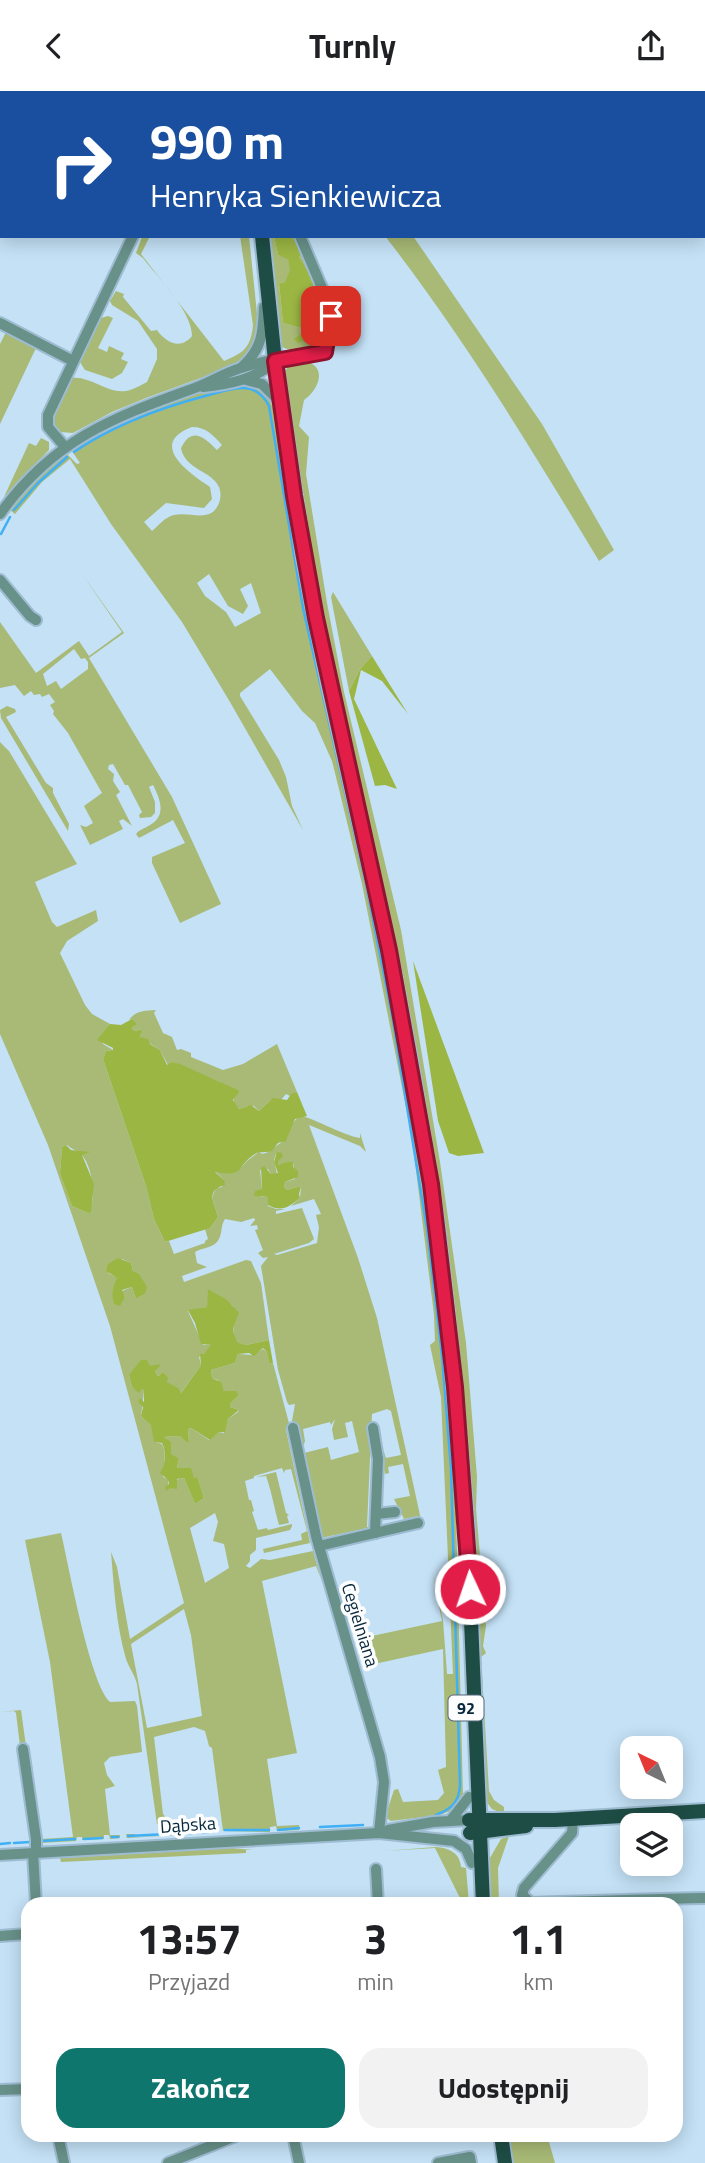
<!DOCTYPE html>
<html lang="pl">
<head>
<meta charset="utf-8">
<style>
  :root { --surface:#fff; --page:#f2f2f2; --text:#202124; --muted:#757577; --accent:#0f766e }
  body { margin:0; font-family:"Titillium Web",sans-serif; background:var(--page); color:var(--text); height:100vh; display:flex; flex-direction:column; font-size:26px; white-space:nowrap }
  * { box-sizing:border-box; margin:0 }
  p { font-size:23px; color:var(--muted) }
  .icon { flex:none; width:38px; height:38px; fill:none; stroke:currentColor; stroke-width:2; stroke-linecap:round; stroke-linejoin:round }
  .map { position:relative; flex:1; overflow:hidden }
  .drawer { position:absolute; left:21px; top:1806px; width:662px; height:245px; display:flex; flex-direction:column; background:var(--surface); border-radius:21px; box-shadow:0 4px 18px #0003 }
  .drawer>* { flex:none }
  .top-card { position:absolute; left:0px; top:0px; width:705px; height:147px; box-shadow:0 4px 18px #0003; background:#1a4fa0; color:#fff; overflow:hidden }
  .needle { width:46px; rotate:317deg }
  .controls { position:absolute; left:620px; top:1645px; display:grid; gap:14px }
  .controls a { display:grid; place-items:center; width:63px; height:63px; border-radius:14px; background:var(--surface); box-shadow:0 4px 18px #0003; font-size:35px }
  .pin { position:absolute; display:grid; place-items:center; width:60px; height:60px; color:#fff; margin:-30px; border-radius:14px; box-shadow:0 4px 10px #0006 }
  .me { position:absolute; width:77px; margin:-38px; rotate:357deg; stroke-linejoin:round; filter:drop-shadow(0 0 5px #0008) }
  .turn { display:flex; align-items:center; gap:24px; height:147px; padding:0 35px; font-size:32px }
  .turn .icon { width:91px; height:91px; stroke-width:2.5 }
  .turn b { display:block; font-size:49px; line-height:60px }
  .eta { display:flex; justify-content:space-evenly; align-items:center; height:119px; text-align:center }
  .eta b { font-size:42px; font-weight:700; line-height:49px }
  .cta { display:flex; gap:14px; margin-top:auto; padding:14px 35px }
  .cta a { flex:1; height:80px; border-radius:21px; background:var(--accent); color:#fff; font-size:28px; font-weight:700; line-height:80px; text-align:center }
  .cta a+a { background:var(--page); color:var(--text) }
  header { display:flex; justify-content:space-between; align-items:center; height:91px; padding:0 35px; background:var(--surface); font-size:32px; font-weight:700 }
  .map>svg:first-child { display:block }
  .green { fill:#a8ba76; fill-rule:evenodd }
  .forest { fill:#9cb644 }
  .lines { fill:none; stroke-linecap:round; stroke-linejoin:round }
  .stream { stroke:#3faff6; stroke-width:2.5 }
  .minor-casing { stroke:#9ebcd1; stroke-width:14 }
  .major-casing { stroke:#9ebcd1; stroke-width:18 }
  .minor { stroke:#689189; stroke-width:10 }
  .major { stroke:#1e4d45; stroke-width:14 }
  .route-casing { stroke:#92132f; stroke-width:18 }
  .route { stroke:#e11d48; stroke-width:12 }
  .labels { text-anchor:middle; stroke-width:7; stroke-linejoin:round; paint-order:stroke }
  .shield { fill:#fdfdfd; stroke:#516776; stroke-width:2 }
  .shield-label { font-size:16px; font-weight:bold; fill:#07273c }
  .street-label { font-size:18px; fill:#07273c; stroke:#fdfdfd }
</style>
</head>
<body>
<header><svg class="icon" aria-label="back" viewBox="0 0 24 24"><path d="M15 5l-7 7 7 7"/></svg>Turnly<svg class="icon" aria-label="share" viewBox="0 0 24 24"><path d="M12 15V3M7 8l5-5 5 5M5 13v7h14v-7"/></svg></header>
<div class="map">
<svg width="705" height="2072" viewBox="0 0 705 2072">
  <rect width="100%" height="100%" fill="#c4e1f6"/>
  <g class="green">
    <path d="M150,145l-9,18 83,107c20,-8 27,-14 29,-36l-13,-89h9l10,97c-5,18 -14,28 -31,35l-82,30 -34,14 -39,21 -13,-1 -5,-5 -1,-13 17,-36c19,-3 36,16 55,13 7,-1 15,-6 21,-9l10,-23v-10l-19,-28 -26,-16 -2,-4 6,-10 8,3 -1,3 28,34 6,-1c9,13 24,20 35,6 0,-25 -34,-58 -49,-78l-7,-5 6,-16z"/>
    <path d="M270,145h4l4,19 10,3 3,12 -6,12 -6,1 4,40 18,5 2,5 11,2 1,-46 -16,-32 3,-4c12,28 38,65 10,91 -9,9 -19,8 -30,3l-3,-7z"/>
    <path d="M385,145h28l129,188 72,126 -15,11c-67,-111 -134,-222 -214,-325z"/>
    <path d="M108,225l5,2 -15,30 9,4 2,-6 15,7 -3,6 7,3 -6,11 -10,6 -27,-9 -5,-8 21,-44z"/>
    <path d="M6,241l30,16 -36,76v-80z"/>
    <path d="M298,270c30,0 24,26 6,39l-5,26 10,11 -3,37 21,129 17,89 57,238 39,232 26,181 11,134 -1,32 10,117 -3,20 3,7 -5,4 8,134 5,9 10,7v7l-12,-5 -7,-9 -12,-285 -8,-108 -10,-100 -19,-145 -33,-187 -65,-281 -17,-88 -37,-234 6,-7z"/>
    <path d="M246,294c15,3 21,10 28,24l37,221 84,384 35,213 18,166 8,120 7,283 -10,15 -1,-1 -12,5 -49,6 -6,-4 9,-27 4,-1 5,13 35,-2 6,-7 -6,-23 8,-3 -3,-118 -78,17 -7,-27 84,-18 -10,-50 11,49 4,54h6l-12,-277 -11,-52 5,-4 -1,-26 -22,-177 -50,-254 -24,-99 -6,-24 -17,-38 -13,-12 -32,-42 -30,24v3l39,64 7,17 6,29 11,24 -73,-128 -48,-80 -71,-98 -41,-65 -28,23 -27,32 -5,-4 27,-32 29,-25 11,11 3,-1 -10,-15c52,-32 114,-57 176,-63zM192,336c14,0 21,8 30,18l-5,5c-13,-13 -25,-24 -36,-2 4,22 30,22 38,39 2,5 2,11 0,16 -8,21 -29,8 -45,12 -9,2 -16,11 -22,16l-8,-9 22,-19 38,5 8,-9 -2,-12c-21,-14 -63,-43 -18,-60zM209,483l19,32 15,8 5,-8 -8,-17 11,-6 10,30 -26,14 -9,-15 -21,-16 -8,-13z"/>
    <path d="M41,347l8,4v8l-45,47 25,-54 7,3z"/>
    <path d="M82,483l42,59 -35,25 83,139 49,107 -41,19 -28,-60v-6l33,-14 -12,-23 -34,18 -3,-4c4,-5 8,-5 14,-9 17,-10 10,-26 3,-40l-4,2 6,15v11l-4,4 -11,1 -1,-3 3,-3 -14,-27h-3l-12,-21 -4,1 -1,4 6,5 -1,7 7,11 -4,3 16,31 -9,-7 -4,2 4,8 -33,16 -10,-20 6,2 7,-4 -9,-17 18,-13 -34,-60 -15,-19 1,-3 -4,-6 5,-3 -6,-8 -7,3 -2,-3 -6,1 -3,-4 -7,5 -9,-11 -15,3v-66l36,51 43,-32 10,15 33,-24zM74,558l7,10 4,-1 3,4v7l-27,20 -5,-8 -9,5 -4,-12z"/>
    <path d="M333,501l39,64 -12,13 -11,22 -18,-94z"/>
    <path d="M7,615l8,3 1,3 -10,5 40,66 7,5v5l16,31 -1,7 -67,-113 -1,-8z"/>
    <path d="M0,651l9,9 68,113 -42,18 17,40 5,5 39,-17 2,11 -31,20 -7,12 25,52 7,9 18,10 -9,13 2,7 10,6 -7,1 -3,8 43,127 8,33 11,23 4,-1 5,13 31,-11v-2l3,-2 -3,-10 5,-1 8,-11c-2,-11 -10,-19 -1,-29l5,-1 2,-7 -9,-9c28,6 20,-3 40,-16 9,-7 1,1 11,-2 7,-3 12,-10 20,-13l7,-17 6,-7c12,0 42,19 61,22v-5l6,19 -6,-6 -51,-21 49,133 19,60 46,211 -5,-13 -14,3 -10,-20 16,-3 -7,-32 -15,3 1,6 -4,1 -4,-21 3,-1 2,6 15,-3 -10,-44 -4,-2 -15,5 -5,113h5l-51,11 -17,-85 24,-6 3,13 28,-8 -7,-31 -7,2 3,14 -14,3 -2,-11 3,-10 -4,6 -1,-3 -27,7 2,12 -2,6 -3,1 -8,-27 3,-17 -6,1 -2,-3 -9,-32 -17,-104 7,-9 -5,1 -5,-5 5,-3 -8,-20 3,-1 -1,-4 -7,1 5,-6 -1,-2 -13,4 -16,-3c-5,7 -2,16 -8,23 -5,6 -16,6 -22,10l2,11 10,4 -25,9 2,6 62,-22 5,1 10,22 8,57 -23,5 -8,-1 -4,-8 -1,-30 -21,-15 -5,16 -19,4 15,34h9l-2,5 -11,7 2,8 -21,29 -4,-6 -9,-6 -5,-10 -3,4 -2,-1 -2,-4 4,-7 -30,11 3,12 7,5 3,-3 2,2 -3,25 11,9 3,17 7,2c6,12 0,21 1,33l6,3 -1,5 4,3 6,-9 6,-1 11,26 9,-6 -7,-20h-3l-6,-10 -8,1 -3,-1 2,-10 -9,-4 -3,-15 -3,-2 16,-1 9,6 -1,-13 3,-1 18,12 10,-8 5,1 4,-14 10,-7 1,-2 -9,-3v-3l9,-9 -2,-4h-13l-6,-11 -6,-2 -1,-8 24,-7 3,-9 15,1 10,-6 4,3 4,12 2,-1 17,64 -4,3 24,113 -46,10 -1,-4 39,-9 -1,-6 6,-3 -16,-62 -6,1 -1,3 -2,-5 -28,8v2l-9,3 4,19h2l3,11 -2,1 6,18 9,-2 1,2 24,-6v2l-2,4 -34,8v12l-6,5v6l-4,5 4,2 11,-9 9,1 43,-9 8,28 -5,-13 -54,15 35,172 -30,6 10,67 22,-1v5l-22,1 -1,-5 -6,1v5l-47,-1 -11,-83 -3,-2 -4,-15 -11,-4 -40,10 9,77 8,10 3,-2 -2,-2 4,4 35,3 -2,6 -82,5 -1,-4h9v3l74,-4v-2l-33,1 -19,-8 -20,-140c-2,-9 -8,-16 -11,-25 -10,-35 -12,-71 -15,-107l6,15 13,72 54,-36 -74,-277 -62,-181 -48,-111zM67,1054c4,4 9,5 14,9 12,12 16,48 7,59l-16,-7 -12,-32 2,-27zM276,1063l2,11 15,-3 2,17 -10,3 -1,5 3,3 14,-4 -1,12 -9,8 23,-7 7,15 -5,1 3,12 -2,16 -40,12 -3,-1 35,-11 5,-4 -12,-31 -26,6v-3l9,-2h-9l-8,-3v-9h-7l-2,-6 3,-2 -2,-19 8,-1 3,5h6l-3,-14zM122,1168l9,4 2,8 8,9 4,14 -9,5 -4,-12 -10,4 3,6 -12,4 5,-23 -10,-5zM215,1422l3,9 -5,19 11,3 5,24 -24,15 -15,-55zM184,1518l7,26 11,81 -55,12 -16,-84z"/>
    <path d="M156,919l-2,3 9,20 9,4 5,13 4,-1 10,4v4l32,13 20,-6 34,-20 20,48 -7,4 -4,-2 -5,6c-11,-4 -14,5 -22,11l-5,-5h-6l-9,3 -5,-6v-6l-14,-15 -49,-20 -3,3 -8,-15 -20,-13 1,-8 -6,2 -3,-2v-10l-3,1c7,-10 16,-9 27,-10z"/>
    <path d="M276,1381l10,41 3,2 -2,1 2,7 -10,2c-5,-18 -7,-32 -13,-49l-10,1z"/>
    <path d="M61,1442c8,34 29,151 49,169l25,-1 2,5 5,46 -32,5 -6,6 3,12 8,11 -10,3 5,46h10v3l-10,1 -1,-4h-5v4l-22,1v-3h-5l-1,4 -36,2 -20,-97 -4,-33 -2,-2 -14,1 21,-2 11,80h3l6,49 32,-2 -23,-175 -25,-122z"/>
    <path d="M509,1745l-11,32 1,36h-9l-3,-41 14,-24z"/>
    <path d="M436,1756c13,1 24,6 25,20l5,1 3,36h-6l-28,-56 -51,3z"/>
    <path d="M231,1757l22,2h-7v3l-185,9 -1,-4z"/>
    <path d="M509,2044h38l8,28h-42z"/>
  </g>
  <g class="forest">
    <path d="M274,145h21l7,17 -3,4c12,19 36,58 14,78 -4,4 -11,6 -15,8l-4,-4 8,-6 -1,-5 -18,-5 -4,-40 6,-1 5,-12 -2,-11 -10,-4z"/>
    <path d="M372,565l36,58 -26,-33 -21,-11 -7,29 43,90 -12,-4 -10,1 -26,-95 11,-22z"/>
    <path d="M413,870l71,192 -26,3 -9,-3 -11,-32z"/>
    <path d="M132,928l5,5 -5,3v2l3,2 7,-2 -2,8 8,2 2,5 10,6 7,15 4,-3 9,2 58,26 1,2 -6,8 6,9 12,-4 8,6 14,-13 14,2 4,-6 6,-2 10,24 -12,3 -9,22 -8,2 -6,8c-6,2 -12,0 -17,3 -21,14 -9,23 -40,18l9,8 1,5c-21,6 -10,18 -7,32l-8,11 -45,14 -11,-23 -8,-33 -43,-127 3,-8 7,-1v-2l-16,-8 13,-16 11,1z"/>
    <path d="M66,1054l5,5 19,2 -8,3 12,29 -3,28 -3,1 -16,-7 -12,-32 2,-27z"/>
    <path d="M277,1061l5,1 1,3 -5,5v4l9,-3h6v5l5,4v6l-13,5 -1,5 3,3 14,-4 -2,8 1,4c-10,8 -18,15 -32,7v-8l-14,-1 1,-5 7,-2 -1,-21 3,-2 7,8 7,-1 -4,-11z"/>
    <path d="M118,1167l13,5 2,8 6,3 8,13 -2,7 -9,5 -4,-12 -10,3 3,7 -5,9 -6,-2c-3,-9 -1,-18 3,-26l-11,-7 2,-7z"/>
    <path d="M208,1199h2l17,10 12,13c-5,13 -9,16 -1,30l8,2 23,-5 4,23 -3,1 -3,-12 -4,-4 -9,8 -5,-3 -11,1 -3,9 -24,7 1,8 9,4 3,9h13l2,4 -9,9v3l9,3 -11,9 -3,13h-6l-9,8 -19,-12 -3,1 1,13h-2l-7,-6 -16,1 7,5v12l8,4 -2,10h14l3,10 3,-1 7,21 -9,6 -11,-26 -7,1v10l-7,-1 -4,3 -1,-4 4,-3v-3l-9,-8c5,-8 7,-20 2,-30l-8,-1 -3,-17 -10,-9 2,-9 -5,-5 2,-4 4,4v-11l-2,-2 -3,4 -7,-6 -3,-12 12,-15h6l3,6 9,-2 1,2 -5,5 2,4 2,1 3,-4 6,5 -1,5 11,6 3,5 20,-28 -1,-11h4l7,-9 -10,-1 -6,-21 -7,-13 19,-3z"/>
  </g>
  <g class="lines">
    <g class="stream">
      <path d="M74,361c39,-27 86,-44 131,-56 12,-3 26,-8 38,-8 12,0 21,8 26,18l34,202 63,277 26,130 35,214 15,127 9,113 9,316c-1,18 -9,24 -24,30"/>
      <path d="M14,419l24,-27 29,-26"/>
      <path d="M1,443l9,-17"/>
      <path d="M320,1736l43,-2"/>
      <path d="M225,1739h44"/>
      <path d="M278,1739l21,-2"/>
      <path d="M128,1745l80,-4"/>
      <path d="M112,1746h6"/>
      <path d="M84,1748l18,-1"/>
      <path d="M41,1750l34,-2"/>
      <path d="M14,1752l16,-1"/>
      <path d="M0,1753l10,-1"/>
    </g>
    <defs>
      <g id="minor">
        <path d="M279,0v2"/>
        <path d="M191,2l1,-2"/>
        <path d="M0,232l73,38"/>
        <path d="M242,276c20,-18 21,-34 22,-60"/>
        <path d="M246,289l16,4 18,18"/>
        <path d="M203,296c26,-3 52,-7 72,-26"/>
        <path d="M65,356l-17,-20v-12l85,-179"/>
        <path d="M0,423c52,-73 111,-96 192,-125 17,-6 32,-16 49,-21 27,-9 56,-12 84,-16l5,-36 -2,-14 -28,-66"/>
        <path d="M0,489l30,36 6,4"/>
        <path d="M293,1337l23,108 64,221 4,25 -5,51"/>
        <path d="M373,1337l5,31 -3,74"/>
        <path d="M376,1423l19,-2"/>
        <path d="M319,1455l99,-23"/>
        <path d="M23,1658l13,90v14"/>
        <path d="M573,1728l-1,14 -48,55 -2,7 9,8c58,-2 116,-4 174,-5"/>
        <path d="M450,1730l19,-24"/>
        <path d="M388,1739l45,-8 36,-2"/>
        <path d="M33,1762l3,51"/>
        <path d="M0,1764l379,-22 75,8 12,8 6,14"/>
        <path d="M376,1778l2,35"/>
        <path d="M0,1845l28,-2"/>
        <path d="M0,1999l28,-1"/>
        <path d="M58,2044l6,28"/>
        <path d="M293,2044l6,28"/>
        <path d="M168,2072l70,-28"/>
        <path d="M438,2072l32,-6 1,6"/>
      </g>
      <g id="major">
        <path d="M252,0v2"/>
        <path d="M262,145l13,125 29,197 25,126 60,266 21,109 27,166 15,135 15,166 16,378"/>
        <path d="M469,1729h86l150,-9"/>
        <path d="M470,1742l56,-7"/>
        <path d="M501,2044l4,28"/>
      </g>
    </defs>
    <use href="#minor" class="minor-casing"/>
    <use href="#major" class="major-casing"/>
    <use href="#minor" class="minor"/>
    <use href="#major" class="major"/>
  </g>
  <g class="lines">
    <defs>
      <path id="route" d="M331,225l-6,36 -50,9 19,135 22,122 73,332 42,234 24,203 15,202"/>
    </defs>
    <use href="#route" class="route-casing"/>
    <use href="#route" class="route"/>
  </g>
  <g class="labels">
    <rect class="shield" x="448.5" y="1604.5" width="35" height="25" rx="5"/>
    <g class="shield-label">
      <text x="466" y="1623">92</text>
    </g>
    <g class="street-label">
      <text transform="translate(360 1534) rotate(73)" y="6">Cegielniana</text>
      <text transform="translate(188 1734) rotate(-4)" y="6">Dąbska</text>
    </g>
  </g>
</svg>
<div class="controls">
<a><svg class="needle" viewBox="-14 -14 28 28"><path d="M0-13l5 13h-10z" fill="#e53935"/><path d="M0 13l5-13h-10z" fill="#757577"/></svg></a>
<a><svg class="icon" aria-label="layers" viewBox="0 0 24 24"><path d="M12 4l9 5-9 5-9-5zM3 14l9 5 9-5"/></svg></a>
</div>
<div class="pin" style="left:331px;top:225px;background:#d93025"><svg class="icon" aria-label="arrive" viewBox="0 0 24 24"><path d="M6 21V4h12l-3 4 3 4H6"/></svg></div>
<svg class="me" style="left:470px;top:1498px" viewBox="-20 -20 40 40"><circle r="17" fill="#e11d48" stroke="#fff" stroke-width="3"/><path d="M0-11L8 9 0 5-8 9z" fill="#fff"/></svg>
<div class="top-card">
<div class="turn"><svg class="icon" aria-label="right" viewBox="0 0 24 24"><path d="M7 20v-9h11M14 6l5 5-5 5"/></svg><div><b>990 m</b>Henryka Sienkiewicza</div></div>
</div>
<section class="drawer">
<div class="eta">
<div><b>13:57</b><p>Przyjazd</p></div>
<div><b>3</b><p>min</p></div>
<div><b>1.1</b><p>km</p></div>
</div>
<div class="cta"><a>Zakończ</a><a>Udostępnij</a></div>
</section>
</div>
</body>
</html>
